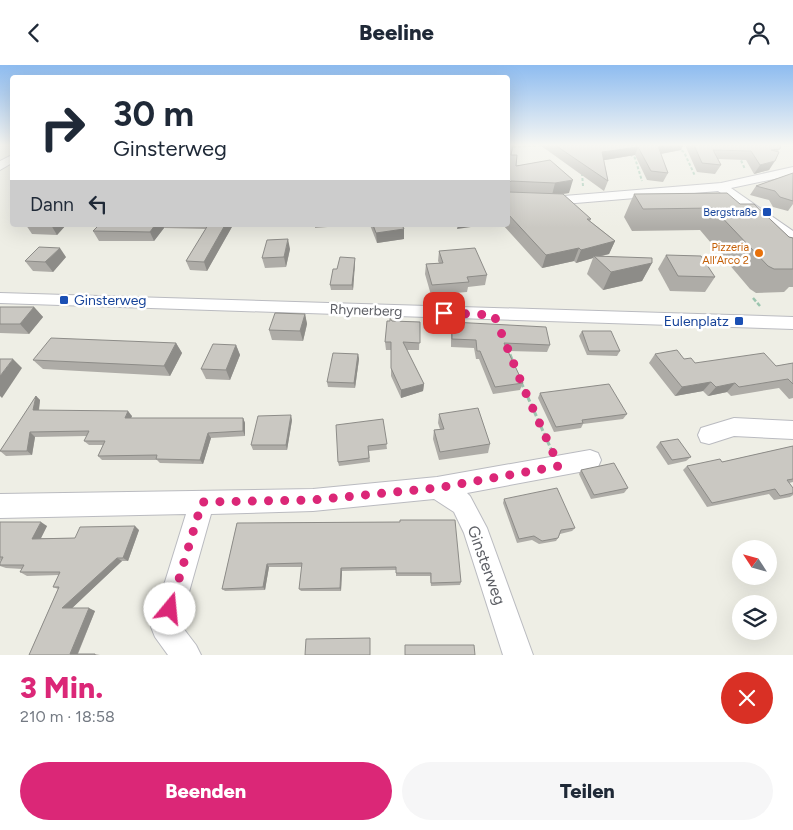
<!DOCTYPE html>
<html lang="de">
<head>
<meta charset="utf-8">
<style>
  :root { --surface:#fff; --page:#f6f6f7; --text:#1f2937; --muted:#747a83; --accent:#db2777 }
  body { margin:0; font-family:Figtree,sans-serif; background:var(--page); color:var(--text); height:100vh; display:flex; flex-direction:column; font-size:19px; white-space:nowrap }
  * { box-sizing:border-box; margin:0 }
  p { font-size:16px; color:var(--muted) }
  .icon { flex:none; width:28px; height:28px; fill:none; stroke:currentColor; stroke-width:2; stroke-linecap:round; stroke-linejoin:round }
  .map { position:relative; height:590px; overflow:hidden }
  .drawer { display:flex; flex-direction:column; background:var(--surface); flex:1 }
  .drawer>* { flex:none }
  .top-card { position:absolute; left:10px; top:10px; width:500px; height:152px; border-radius:5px; box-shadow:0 5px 20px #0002; background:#fff; color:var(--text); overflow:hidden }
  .needle { width:32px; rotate:306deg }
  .controls { position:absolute; left:732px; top:475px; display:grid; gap:10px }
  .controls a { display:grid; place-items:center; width:45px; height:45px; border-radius:50%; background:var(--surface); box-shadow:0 5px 20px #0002; font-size:25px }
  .pin { position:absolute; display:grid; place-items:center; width:42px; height:42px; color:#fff; margin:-21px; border-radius:10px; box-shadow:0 2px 8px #0006 }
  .me { position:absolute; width:55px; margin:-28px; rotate:17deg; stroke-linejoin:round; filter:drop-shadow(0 0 4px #0008) }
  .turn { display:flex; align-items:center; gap:18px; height:105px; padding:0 20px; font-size:22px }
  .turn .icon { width:65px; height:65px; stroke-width:2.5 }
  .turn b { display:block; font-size:35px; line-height:42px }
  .then { display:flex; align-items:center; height:48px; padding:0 20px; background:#0003; gap:10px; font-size:19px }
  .round { display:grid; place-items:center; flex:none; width:52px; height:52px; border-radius:26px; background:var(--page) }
  .headline { display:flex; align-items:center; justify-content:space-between; height:85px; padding:0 20px }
  h1 { font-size:30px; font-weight:800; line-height:38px; color:var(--accent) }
  .action { display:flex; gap:10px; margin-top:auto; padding:10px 20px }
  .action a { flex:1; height:58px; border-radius:30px; background:var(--accent); color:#fff; font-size:20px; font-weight:800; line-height:58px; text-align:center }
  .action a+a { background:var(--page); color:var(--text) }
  header { display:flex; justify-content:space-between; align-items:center; height:65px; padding:0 20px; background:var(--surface); font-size:22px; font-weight:800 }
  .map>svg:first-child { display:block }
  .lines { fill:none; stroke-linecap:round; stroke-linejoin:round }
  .street-casing { stroke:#babbc0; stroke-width:2 }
  .path-far2 { stroke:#9cc5af; stroke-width:2; stroke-dasharray:3 2; stroke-linecap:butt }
  .path-far1 { stroke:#9cc5af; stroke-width:2.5; stroke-dasharray:4.5 2; stroke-linecap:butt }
  .path { stroke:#9cc5af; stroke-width:3; stroke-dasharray:5.5 2.5; stroke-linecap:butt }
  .street { fill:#fff; fill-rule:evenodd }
  .wall { fill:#aeaca7 }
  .shaded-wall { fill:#8d8c88 }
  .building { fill:#cac8c2; stroke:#8d8c88 }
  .route { stroke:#db2777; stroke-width:9; stroke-dasharray:0 16.2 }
  .transit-dot { fill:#1a4fb4; stroke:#fff; stroke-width:2 }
  .food-dot { fill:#e8710a; stroke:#fff; stroke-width:2 }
  .labels { text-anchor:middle; stroke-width:5; stroke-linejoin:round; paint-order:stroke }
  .far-transit-label { font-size:11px; fill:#164399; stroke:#fff; text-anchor:end }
  .far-food-label { font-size:11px; fill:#c56008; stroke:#fff; text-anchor:end }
  .transit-label { font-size:14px; fill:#164399; stroke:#fff; text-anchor:start }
  .street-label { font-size:14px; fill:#5d5f65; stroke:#fff }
  .near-street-label { font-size:16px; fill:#5d5f65; stroke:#fff }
</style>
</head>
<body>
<header><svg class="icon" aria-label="back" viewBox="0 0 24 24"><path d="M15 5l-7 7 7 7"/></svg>Beeline<svg class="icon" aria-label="person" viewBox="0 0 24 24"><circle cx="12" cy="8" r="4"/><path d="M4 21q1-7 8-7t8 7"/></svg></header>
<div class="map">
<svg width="793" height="590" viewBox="0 0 793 590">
  <rect width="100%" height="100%" fill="#eeeee5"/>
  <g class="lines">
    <defs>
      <g id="street">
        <path d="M12,90v8l-12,7v-9z"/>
        <path d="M793,102v8l-62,13 62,43v10l-5,-1 -70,-49 -166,14 -44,-2v-8l44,2 169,-14z"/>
        <path d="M0,228l793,24v12l-793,-26z"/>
        <path d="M734,353l59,3v18l-59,-3 -25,8 -8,-2 -3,-7 3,-7z"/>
        <path d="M590,385l8,3 3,7 -3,7 -8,3 -123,23 3,3 17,32 46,127h-30l-39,-122 -10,-21 -20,-13 -121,12 -102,3 -31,110 16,21 5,10h-33l-13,-18 -4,-10 35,-113 -186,4v-24l313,-5 124,-12z"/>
      </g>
    </defs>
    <use href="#street" class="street-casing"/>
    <g class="path-far2">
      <path d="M673,80l11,7 11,24"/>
      <path d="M508,82l43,-2"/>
      <path d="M630,89l5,4 7,23"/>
      <path d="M739,91l6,13"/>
      <path d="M582,108l1,13"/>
    </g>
    <path class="path-far1" d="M753,233l7,8"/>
    <g class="path">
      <path d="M507,282l6,15"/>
      <path d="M521,317l30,67"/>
    </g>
    <use href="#street" class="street"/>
  </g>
  <g class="wall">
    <path d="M508,80l3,10 5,11 34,-6 19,33 -6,1 28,25 -1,2 25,20 -6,13 -7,2 50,7 -10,18 -39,9 -16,-16 6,-16 -17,5 -2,-2 -32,7 -39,-43h5z"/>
    <path d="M540,80h143l-2,5 -20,4 7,19 -5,9 -16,-2 -12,-25 -31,5 4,21 -4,10z"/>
    <path d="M685,80h96l-12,25 -15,4 -8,-14 -28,-1 3,6 -6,9 -18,-2z"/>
    <path d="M793,108v31l-5,7 -15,-4 -4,-7 -19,-5 6,-9z"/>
    <path d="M634,129l106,10 49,33 4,1v49h-4l-5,5 -28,1 -6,-4 -50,-59 -68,1 -8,-14z"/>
    <path d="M26,160h40l-9,10 -25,-1z"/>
    <path d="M99,160h134l-26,46 -17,-1 -4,-9 20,-32 -42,-1 -10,13h-55l-6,-10z"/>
    <path d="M315,160h38l-38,3z"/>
    <path d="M370,160h32l2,14 -27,4z"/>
    <path d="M290,184l-4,18 -21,1 -3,-10z"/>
    <path d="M439,186l48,24 -2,10 -17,2 -1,5 -36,3 -6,-21 1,-10 13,-1 -1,-2z"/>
    <path d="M666,190l49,22 -10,15 -35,-1 -12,-22z"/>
    <path d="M66,192l-13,15 -20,-1 -8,-10z"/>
    <path d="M355,198l-2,27h-22l-1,-5 7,-16z"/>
    <path d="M0,242h34l9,10 -14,17 -29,-1z"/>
    <path d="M305,249l2,10 -4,17 -31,-1 -3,-10z"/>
    <path d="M392,256l28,1 -1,28h-12l17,34 -1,7 -22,7 -10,-22v-26h-5l-1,-8z"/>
    <path d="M452,257l98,23 -3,7 -39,-1 15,32 -3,7 -27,4 -14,-35h-3l-2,-11 -23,-1v-17z"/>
    <path d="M582,266l38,20 -3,5 -30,-1 -8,-19z"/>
    <path d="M176,278l6,10 -12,23 -127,-7 -10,-9z"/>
    <path d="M236,280l4,10 -10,25 -24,-1 -5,-10z"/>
    <path d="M358,289l1,5 -4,29 -27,-1 -1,-5z"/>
    <path d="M655,289l29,5 11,4 81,3 17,-3v35l-4,1 -10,-11 -48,8 -4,-4 -19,4 -5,-5 -28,5 -26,-33z"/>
    <path d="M540,328l87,21 -4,5 -40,5 -2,4 -27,4 -16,-34z"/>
    <path d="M36,331l4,4 -1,11 93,5 -1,2h112l2,5v13l-34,2 -8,26 -43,-1 -3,-3h-55l-4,-4 5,-11h-14l-5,-4 3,-5 -52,1 -3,18 -26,1 -6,-5z"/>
    <path d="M439,349l51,30 -2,9 -49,7 -6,-21 1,-9 6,-1 -2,-6z"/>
    <path d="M383,354l4,30 -18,2 1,11 -31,4 -1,-4z"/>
    <path d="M292,355l-5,30h-34l-2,-5z"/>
    <path d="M660,377l31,15 -5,4 -18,4 -12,-18z"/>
    <path d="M793,381v36l-4,1 4,5v7l-3,2 -16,3 -5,-6 -62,13 -24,-37 4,-4 35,-4z"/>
    <path d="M581,405l47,18 -4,5 -33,6 -12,-25z"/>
    <path d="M504,434l71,29 -3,3 -12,3 -2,4 -2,3 -17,3 -7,-4 -15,3 -14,-40z"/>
    <path d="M0,457l47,4 -6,12h34l64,-8 -11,31h-6l-50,47 23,3 -17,43h17l5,1h-71l29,-66 -5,-2 6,-12 -32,1 -7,-4 2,-3 -16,-1 -6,-2v-3l1,-3 -1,1z"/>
    <path d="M400,457l61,60 -1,3 -29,1 -1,-10h-34v-6l-54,1 -1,20h-40l-2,-2 3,-22h-33l-4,23 -40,1 -3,-2 15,-66z"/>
  </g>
  <g class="shaded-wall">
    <path d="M663,80h20l-2,5 -27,5 4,-9z"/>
    <path d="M638,82l-3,8 -36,6 3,-9z"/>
    <path d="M775,96l-6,9 -15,4 6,-9z"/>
    <path d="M573,115l-4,13 -17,2 3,-12z"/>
    <path d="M51,160h15l-9,10z"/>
    <path d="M155,160h8l1,3 -10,13 -4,-9z"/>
    <path d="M225,160h8l-26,46 -3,-9z"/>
    <path d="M458,160h27l-28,4z"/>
    <path d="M404,164v10l-27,4 -1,-10z"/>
    <path d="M288,174l2,10 -4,18 -2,-10z"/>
    <path d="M615,176l-6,13 -13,3 -2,-1 -1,2 -17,5 5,-13z"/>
    <path d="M60,183l6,9 -13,15 -8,-10z"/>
    <path d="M579,183l-5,13 -32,7 4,-13z"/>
    <path d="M355,193v5l-2,27 -1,-5z"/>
    <path d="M652,198l-10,18 -39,9 8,-18z"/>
    <path d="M34,242l9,10 -14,17 -9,-10z"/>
    <path d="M305,249l2,10 -4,17 -3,-10z"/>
    <path d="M176,278l6,10 -12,23 -6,-10z"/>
    <path d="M236,280l4,10 -10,25 -4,-10z"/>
    <path d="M358,289l1,5 -4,29 -1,-5z"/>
    <path d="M13,294l9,9 -20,30 -2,-2v-20z"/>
    <path d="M711,317l-8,9 -28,5 7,-9z"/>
    <path d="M735,318l-8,9 -19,4 8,-9z"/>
    <path d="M424,319l-1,7 -22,7v-8z"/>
    <path d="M36,331l4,4 -2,15 -5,-5z"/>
    <path d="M128,346l4,5 -3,7 -4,-5z"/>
    <path d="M291,350l1,5 -5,30 -1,-5z"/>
    <path d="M243,353l2,5v13l-2,-5z"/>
    <path d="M30,367l5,5 -3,18 -5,-4z"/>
    <path d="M208,368l3,5 -8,26 -3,-4z"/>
    <path d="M41,457l6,4 -8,16 -7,-3z"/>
    <path d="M135,461l4,4 -11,31 -5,-3z"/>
    <path d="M117,493l5,3 -53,50 -7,-3z"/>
    <path d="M267,499l2,3 -4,23 -2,-3z"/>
    <path d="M341,503l1,3 -1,20 -1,-3z"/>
    <path d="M89,543l6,3 -18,44 -7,-1z"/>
  </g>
  <g class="building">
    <path d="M508,80h5l-2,10h6l-1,11 34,-6 23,20 -18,3 -44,-2 -2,2v9l54,2 28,25h-4l28,22 -34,9 -2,-2 -33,7 -38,-41z"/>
    <path d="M555,80h108l-5,1 10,27 -17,-2 -13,-24 -36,5 6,29z"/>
    <path d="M694,80h87l-1,4 -9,1 8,2 -4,9 -15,4 -9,-14 -38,-1 8,15 -19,-2z"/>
    <path d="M793,108v28l-13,-4 -5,-6 -19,-5z"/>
    <path d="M727,128l13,11h14l35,33 4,1v31h-19l-6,-3 -55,-58 -70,1 -9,-15z"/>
    <path d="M99,160h56l-5,7 -57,-1z"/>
    <path d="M208,160h17l-21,37 -18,-1z"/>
    <path d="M373,160h29l2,4 -28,4z"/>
    <path d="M288,174l-4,18 -22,1 5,-18z"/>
    <path d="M39,182l21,1 -15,14 -20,-1z"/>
    <path d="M475,183l12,27 -20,2 2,5 -37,3 -6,-21 17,-1 -4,-12z"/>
    <path d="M666,190l35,1 14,21 -37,-1z"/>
    <path d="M594,191l58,2v5l-41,9z"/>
    <path d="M340,192l15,1 -3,27h-22l3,-16h4z"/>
    <path d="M0,242h34l-14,17h-20z"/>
    <path d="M275,248l30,1 -5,17 -31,-1z"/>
    <path d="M390,253l2,3 28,1v21l-17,-1 21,42 -23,6 -10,-22v-26h-6l2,-21h3z"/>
    <path d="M452,257l94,5 4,18 -46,-2 19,40 -28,4 -15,-36h-3l-1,-11 -24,-1z"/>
    <path d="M582,266h29l9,20h-31z"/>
    <path d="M51,273l125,5 -12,23 -131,-6z"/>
    <path d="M213,279l23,1 -10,25 -25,-1z"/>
    <path d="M677,285l7,9 7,-1 4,5 69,-10 12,13 17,-3v21l-5,-5 -49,8 -4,-4 -19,4 -5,-5 -29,5 -27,-33z"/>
    <path d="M333,288l25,1 -4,29 -27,-1z"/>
    <path d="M0,294h13l-13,17z"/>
    <path d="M609,319l18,30 -45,6 1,3 -27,4 -16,-34z"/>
    <path d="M36,331l-3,14 95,1 -3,7h118v13l-35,2 -8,27 -44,-1 1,-4 -59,1 7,-15h-21l5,-10 -59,1 -3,19h-27z"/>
    <path d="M478,343l12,36 -50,8 -6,-22 10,-1 -5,-15z"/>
    <path d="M291,350l-5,30h-35l7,-29z"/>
    <path d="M383,354l4,25 -19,2 1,12 -31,4 -2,-37z"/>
    <path d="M678,374l13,18 -19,3 -12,-18z"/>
    <path d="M793,381v33l-6,1 6,8v5l-13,3 -5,-7 -63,14 -25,-37 33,-7 2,3z"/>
    <path d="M614,398l14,25 -34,7 -13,-25z"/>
    <path d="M557,423l18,40 -14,2 -3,8 -16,3 -8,-5 -15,3 -15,-40z"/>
    <path d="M400,455h55l6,62 -30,1v-10h-35v-6l-55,1 -1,20 -41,1 3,-26 -35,1 -4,23 -41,2 15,-66 163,-1z"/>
    <path d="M0,457h41l-9,17 43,-1 5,-11 55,-1 -12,32h-6l-55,50h27l-19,46h25v1h-66l30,-68h-6l7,-15h-40l4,-7h-24v-2l3,-6h-3z"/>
    <path d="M370,573v17h-65l1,-16z"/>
    <path d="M405,580h69l1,10h-70z"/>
  </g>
  <linearGradient id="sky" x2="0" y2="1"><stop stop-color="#8ebcf0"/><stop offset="0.49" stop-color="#f7f7f3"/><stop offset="1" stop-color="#f7f7f3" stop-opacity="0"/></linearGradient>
  <rect width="793" height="163" fill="url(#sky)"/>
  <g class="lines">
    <path class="route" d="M170,544l32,-107 111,-2 124,-12 122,-22 -35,-77 -30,-74 -50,-2"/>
  </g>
  <g class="transit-dot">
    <rect x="762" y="142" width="10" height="10" rx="2.5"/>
    <rect x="59" y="230" width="10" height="10" rx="2.5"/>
    <rect x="734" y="251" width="10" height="10" rx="2.5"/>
  </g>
  <circle class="food-dot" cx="759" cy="188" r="5"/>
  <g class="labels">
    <g class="far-transit-label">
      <text x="757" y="151">Bergstraße</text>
    </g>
    <g class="far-food-label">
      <text x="749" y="186">Pizzeria<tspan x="749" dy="13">All’Arco 2</tspan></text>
    </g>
    <g class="transit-label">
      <text x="74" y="240">Ginsterweg</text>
      <text x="729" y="261" text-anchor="end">Eulenplatz</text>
    </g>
    <g class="street-label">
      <text transform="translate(366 245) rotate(2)" y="5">Rhynerberg</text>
    </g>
    <g class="near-street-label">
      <text transform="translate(487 500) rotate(70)" y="6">Ginsterweg</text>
    </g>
  </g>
</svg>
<div class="controls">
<a><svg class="needle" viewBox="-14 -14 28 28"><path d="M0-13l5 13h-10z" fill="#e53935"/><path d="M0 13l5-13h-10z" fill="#747a83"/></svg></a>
<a><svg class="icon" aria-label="layers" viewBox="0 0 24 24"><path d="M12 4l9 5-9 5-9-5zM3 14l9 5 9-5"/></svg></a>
</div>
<div class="pin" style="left:444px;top:248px;background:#d93025"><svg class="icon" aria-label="arrive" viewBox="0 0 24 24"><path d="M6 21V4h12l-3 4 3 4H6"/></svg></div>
<svg class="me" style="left:170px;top:544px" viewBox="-20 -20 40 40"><circle r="19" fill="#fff"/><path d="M0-13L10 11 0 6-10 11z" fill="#db2777"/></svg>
<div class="top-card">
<div class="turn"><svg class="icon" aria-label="right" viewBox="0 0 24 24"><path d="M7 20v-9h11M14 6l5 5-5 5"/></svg><div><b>30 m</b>Ginsterweg</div></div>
<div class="then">Dann<svg class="icon" aria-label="left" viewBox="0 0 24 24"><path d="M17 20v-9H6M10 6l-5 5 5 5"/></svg></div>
</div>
</div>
<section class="drawer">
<div class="headline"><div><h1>3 Min.</h1><p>210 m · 18:58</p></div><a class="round" style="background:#d93025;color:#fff"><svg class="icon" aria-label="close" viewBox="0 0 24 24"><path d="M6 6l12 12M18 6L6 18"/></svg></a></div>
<div class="action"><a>Beenden</a><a>Teilen</a></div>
</section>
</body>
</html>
